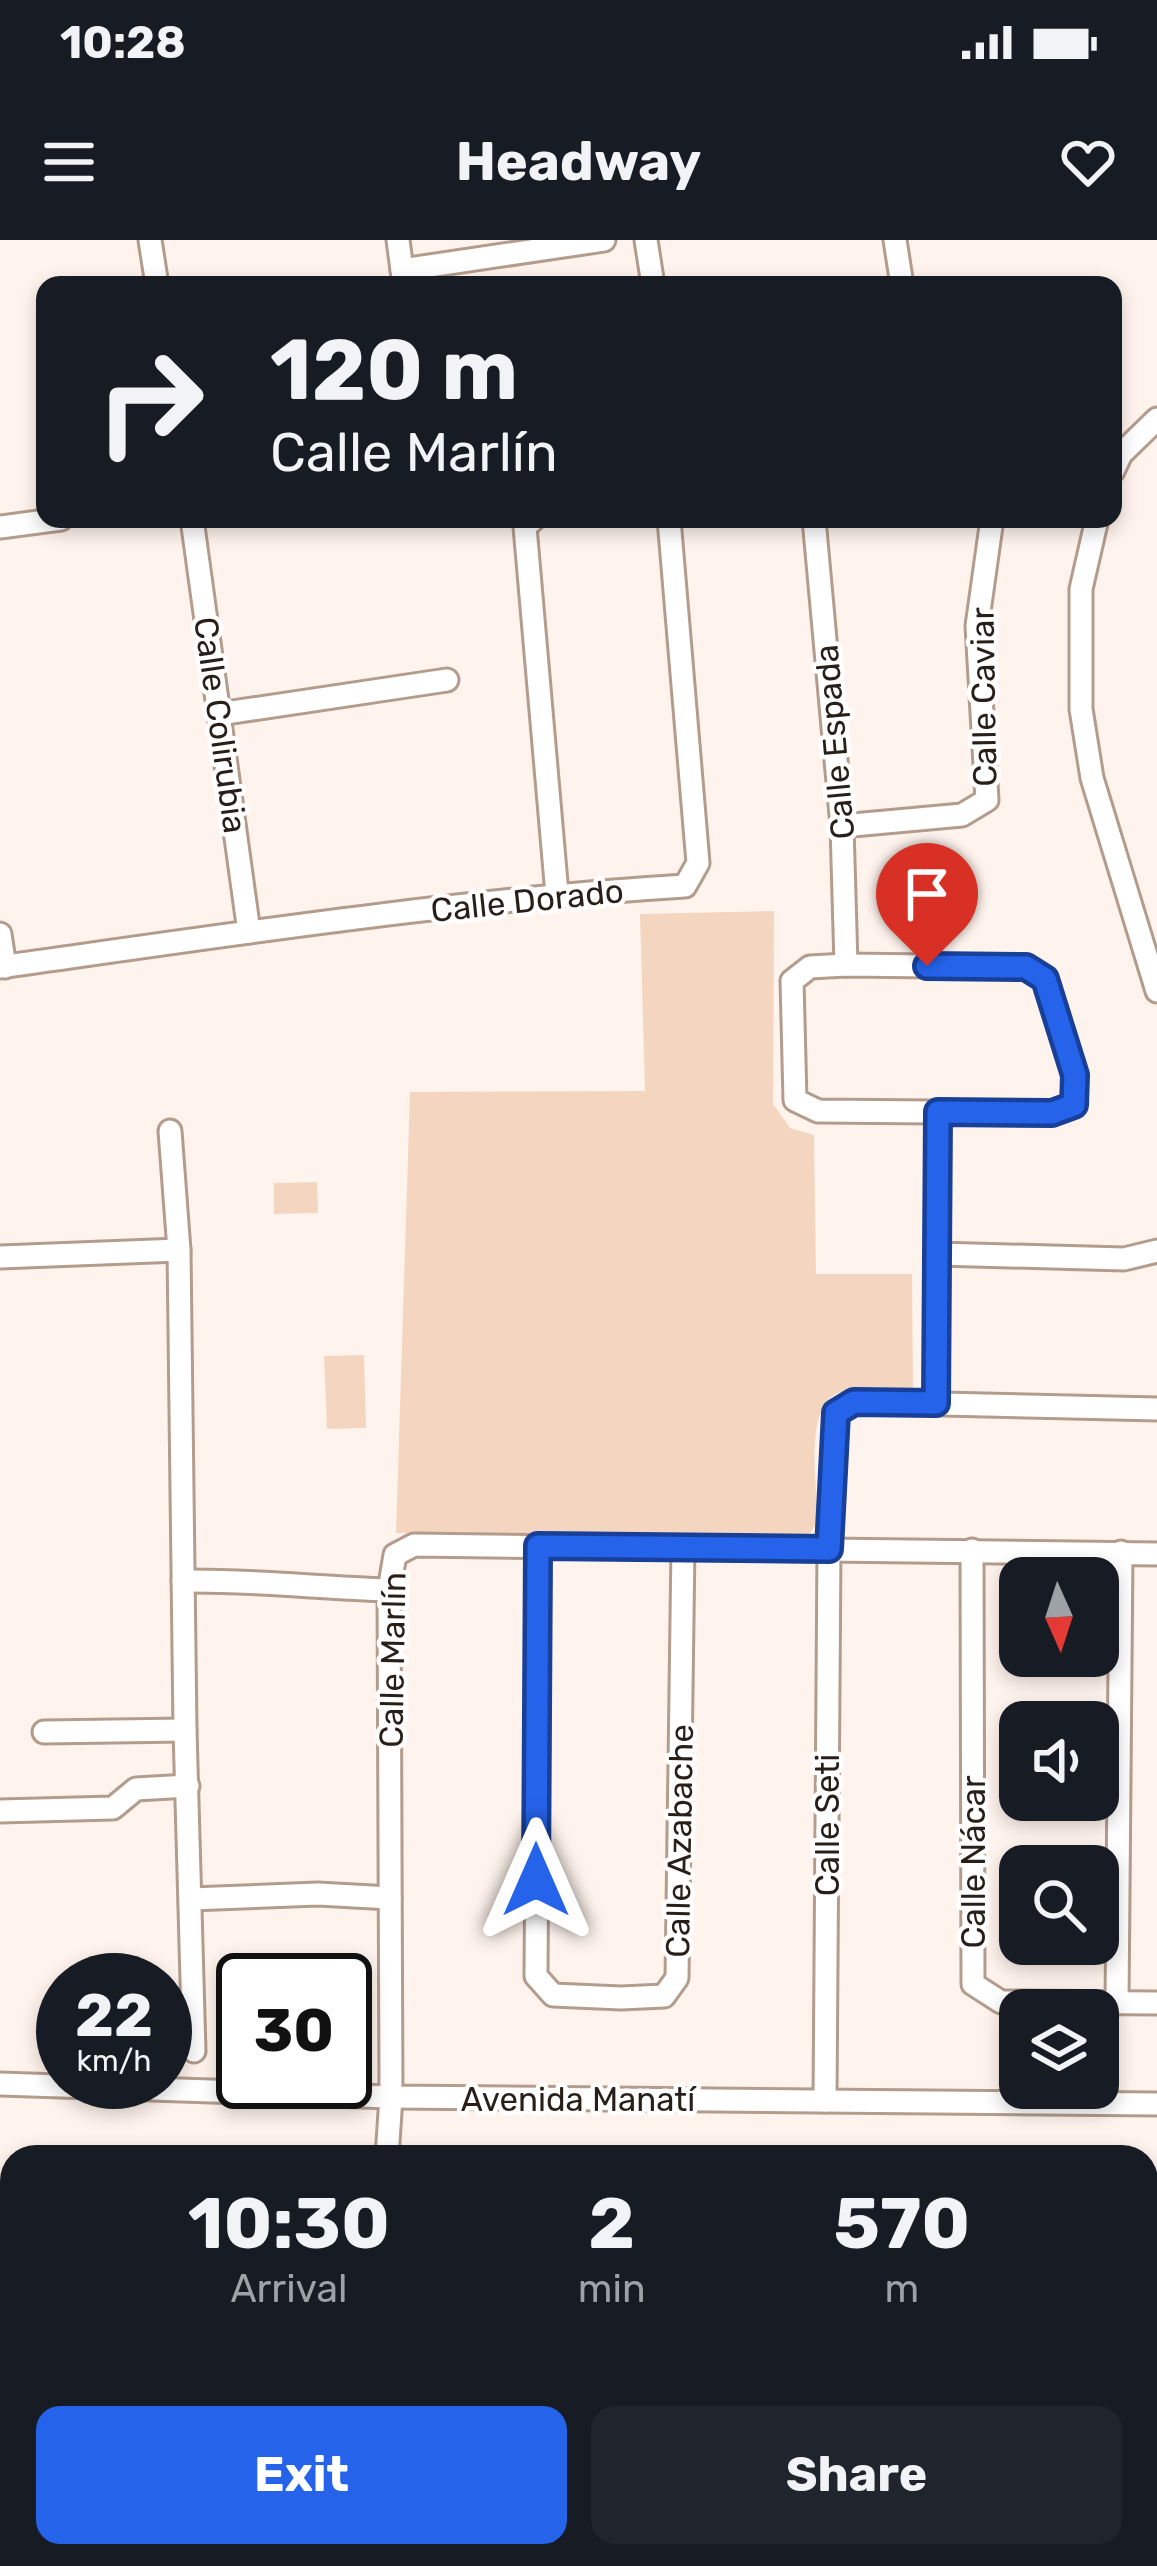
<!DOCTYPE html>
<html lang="en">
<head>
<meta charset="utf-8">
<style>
  :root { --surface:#171b24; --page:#20242c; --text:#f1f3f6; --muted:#9ea1a6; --accent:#2563eb }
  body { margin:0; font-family:Rubik,sans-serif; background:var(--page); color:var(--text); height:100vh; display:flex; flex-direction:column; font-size:45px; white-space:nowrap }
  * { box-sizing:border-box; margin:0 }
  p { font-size:39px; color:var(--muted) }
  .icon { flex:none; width:66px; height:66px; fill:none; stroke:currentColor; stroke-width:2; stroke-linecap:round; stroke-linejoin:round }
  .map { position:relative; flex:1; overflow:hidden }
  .details { position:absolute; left:0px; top:1905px; width:1158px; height:423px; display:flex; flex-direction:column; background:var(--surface); border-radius:36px 36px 0 0; box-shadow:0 6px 18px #0003 }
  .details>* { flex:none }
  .hud { position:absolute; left:36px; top:36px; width:1086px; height:252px; border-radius:24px; box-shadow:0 6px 18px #0003; background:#171b24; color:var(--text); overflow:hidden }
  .needle { width:78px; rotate:177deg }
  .fabs { position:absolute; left:999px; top:1317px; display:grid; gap:24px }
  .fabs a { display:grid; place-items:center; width:120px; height:120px; border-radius:24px; background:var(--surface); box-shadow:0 6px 18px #0003; font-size:60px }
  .speed { position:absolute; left:36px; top:1713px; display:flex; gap:24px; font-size:60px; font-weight:700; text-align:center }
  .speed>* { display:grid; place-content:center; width:156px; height:156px; border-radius:50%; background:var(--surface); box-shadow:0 6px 18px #0003; line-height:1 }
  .speed small { font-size:30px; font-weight:400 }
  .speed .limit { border:6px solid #111; border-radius:18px; background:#fff; color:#111 }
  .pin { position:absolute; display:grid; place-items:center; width:102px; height:102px; color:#fff; margin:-123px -51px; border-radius:50% 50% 50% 0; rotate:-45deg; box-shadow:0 0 12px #0007 }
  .pin .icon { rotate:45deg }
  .me { position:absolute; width:132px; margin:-66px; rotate:0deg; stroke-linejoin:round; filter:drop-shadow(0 0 9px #0008) }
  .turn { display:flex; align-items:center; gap:42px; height:252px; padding:0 36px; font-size:54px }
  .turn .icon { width:156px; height:156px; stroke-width:2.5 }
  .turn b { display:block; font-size:84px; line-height:102px }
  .eta { display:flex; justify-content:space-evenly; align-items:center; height:204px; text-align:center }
  .eta b { font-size:72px; font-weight:700; line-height:84px }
  .primary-button { display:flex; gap:24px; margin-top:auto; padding:24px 36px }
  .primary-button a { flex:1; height:138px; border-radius:24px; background:var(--accent); color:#fff; font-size:48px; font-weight:700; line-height:138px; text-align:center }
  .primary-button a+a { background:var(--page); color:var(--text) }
  .status { display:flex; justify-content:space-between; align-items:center; height:84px; padding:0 60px; background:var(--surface); direction:ltr }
  .status svg { height:33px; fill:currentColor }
  header { display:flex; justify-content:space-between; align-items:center; height:156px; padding:0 36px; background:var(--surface); font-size:54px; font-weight:700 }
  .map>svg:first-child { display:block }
  .green { fill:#f4d5c0 }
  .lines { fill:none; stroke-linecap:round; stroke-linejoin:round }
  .minor-casing { stroke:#b49c8d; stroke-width:27 }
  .motorway-casing { stroke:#b49c8d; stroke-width:42 }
  .minor { stroke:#fff; stroke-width:21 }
  .motorway { stroke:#fff; stroke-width:36 }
  .route-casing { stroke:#184099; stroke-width:30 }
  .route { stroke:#2563eb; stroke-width:21 }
  .labels { text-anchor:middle; stroke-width:9; stroke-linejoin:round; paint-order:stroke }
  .street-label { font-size:33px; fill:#281f19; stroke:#fff }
</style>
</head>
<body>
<div class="status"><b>10:28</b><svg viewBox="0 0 49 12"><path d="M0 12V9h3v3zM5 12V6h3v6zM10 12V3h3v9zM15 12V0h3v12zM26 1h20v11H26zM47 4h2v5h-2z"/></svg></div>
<header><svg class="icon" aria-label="menu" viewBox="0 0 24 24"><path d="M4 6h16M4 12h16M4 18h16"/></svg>Headway<svg class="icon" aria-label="heart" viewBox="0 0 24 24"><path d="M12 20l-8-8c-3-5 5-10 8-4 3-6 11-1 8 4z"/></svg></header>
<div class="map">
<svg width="1157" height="2326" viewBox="0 0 1157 2326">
  <rect width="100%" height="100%" fill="#fff4ed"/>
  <g class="green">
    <path d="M774,671l-1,193 17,24 24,7 2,139h96l1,117c-19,0 -61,-5 -77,3 -32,16 -19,95 -18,127l-8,12 -12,5 -402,-5 14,-441 235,-1 -5,-177z"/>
    <path d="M317,942l1,31 -44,1v-31z"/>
    <path d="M364,1115l2,73 -39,1 -3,-73z"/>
  </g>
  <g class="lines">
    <defs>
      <g id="minor">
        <path d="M150,0l7,45"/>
        <path d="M398,0l6,45"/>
        <path d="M646,0l7,45"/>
        <path d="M895,0l7,45"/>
        <path d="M402,30l202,-30"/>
        <path d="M1113,231l8,-17 36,-35"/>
        <path d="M192,279l57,413"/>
        <path d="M534,279l-9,8 32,367"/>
        <path d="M814,279l28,307 4,139"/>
        <path d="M1097,279l-16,70v120l11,69 65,213"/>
        <path d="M0,287l61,-8"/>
        <path d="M219,474l228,-34"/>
        <path d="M842,586l120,-11 25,-15 -10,-174 15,-107"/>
        <path d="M0,694l5,33"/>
        <path d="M846,725l180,2 19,12 30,96 -1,30 -22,8 -234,-2 -23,-11 -3,-119 18,-14z"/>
        <path d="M0,727c228,-32 455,-67 685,-81l13,-23 -29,-344"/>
        <path d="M170,891l9,119 6,480 9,321"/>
        <path d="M937,1014l187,5 33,-8"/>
        <path d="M0,1017l179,-7"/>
        <path d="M936,1163l2,-291"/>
        <path d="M539,1306l-3,430 17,19 68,3 43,-2 13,-18 6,-431"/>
        <path d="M972,1310l1,434 28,18 156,1"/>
        <path d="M183,1341c69,-1 137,7 206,9"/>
        <path d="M44,1492l141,-2"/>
        <path d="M0,1571l113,-3 23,-19 52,-3"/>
        <path d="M191,1659l127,-5 72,4"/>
        <path d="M1117,1763l4,-451"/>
        <path d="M0,1844l391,13 766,7"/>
        <path d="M825,1861l4,-552 6,-136 19,-11 303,7"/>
        <path d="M387,1917l4,-60 -2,-507 6,-35 19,-10 743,9"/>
        <path d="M0,1969h12"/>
        <path d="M1146,1987h11"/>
        <path d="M0,2196h12"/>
        <path d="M439,2316v10"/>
      </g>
      <g id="motorway">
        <path d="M0,2066h12"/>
        <path d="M1146,2094h11"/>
        <path d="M0,2119h12"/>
        <path d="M1146,2148h11"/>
      </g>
    </defs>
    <use href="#minor" class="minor-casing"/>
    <use href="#motorway" class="motorway-casing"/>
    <use href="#minor" class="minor"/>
    <use href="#motorway" class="motorway"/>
  </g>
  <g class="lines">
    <defs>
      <path id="route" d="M536,1640l2,-334 291,3 7,-136 18,-11 82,1 2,-291 114,1 22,-8 1,-30 -30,-96 -19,-12 -99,-1"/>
    </defs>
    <use href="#route" class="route-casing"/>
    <use href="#route" class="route"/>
  </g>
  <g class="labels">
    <g class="street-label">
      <text transform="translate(983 457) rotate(-91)" y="12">Calle Caviar</text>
      <text transform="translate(221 485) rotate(82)" y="12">Calle Colirubia</text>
      <text transform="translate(834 502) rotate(-95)" y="12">Calle Espada</text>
      <text transform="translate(527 660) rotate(-6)" y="12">Calle Dorado</text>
      <text transform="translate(392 1420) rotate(-89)" y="12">Calle Marlín</text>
      <text transform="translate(827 1585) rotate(-90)" y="12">Calle Seti</text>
      <text transform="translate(679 1601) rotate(-89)" y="12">Calle Azabache</text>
      <text transform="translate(973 1622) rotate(-90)" y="12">Calle Nácar</text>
      <text x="578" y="1871">Avenida Manatí</text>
    </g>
  </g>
</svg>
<div class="fabs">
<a><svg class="needle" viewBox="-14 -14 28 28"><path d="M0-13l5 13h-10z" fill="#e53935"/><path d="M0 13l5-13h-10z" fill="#9ea1a6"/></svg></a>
<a><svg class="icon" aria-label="sound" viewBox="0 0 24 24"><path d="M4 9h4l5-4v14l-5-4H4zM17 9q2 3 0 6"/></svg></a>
<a><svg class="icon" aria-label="search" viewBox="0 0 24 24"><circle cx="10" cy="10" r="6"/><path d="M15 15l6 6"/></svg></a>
<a><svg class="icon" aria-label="layers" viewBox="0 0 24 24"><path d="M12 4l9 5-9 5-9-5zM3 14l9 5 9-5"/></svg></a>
</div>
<div class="speed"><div>22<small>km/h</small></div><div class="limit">30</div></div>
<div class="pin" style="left:927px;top:726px;background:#d93025"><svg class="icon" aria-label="arrive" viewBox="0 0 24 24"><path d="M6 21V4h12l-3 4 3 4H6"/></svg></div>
<svg class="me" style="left:536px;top:1640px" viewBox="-20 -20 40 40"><path d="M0-17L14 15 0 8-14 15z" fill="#2563eb" stroke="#fff" stroke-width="4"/></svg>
<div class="hud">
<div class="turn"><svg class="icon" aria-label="right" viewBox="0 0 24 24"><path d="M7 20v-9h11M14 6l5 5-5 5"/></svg><div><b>120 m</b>Calle Marlín</div></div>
</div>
<section class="details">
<div class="eta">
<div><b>10:30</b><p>Arrival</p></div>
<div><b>2</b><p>min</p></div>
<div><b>570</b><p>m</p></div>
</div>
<div class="primary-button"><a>Exit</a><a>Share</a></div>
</section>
</div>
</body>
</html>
